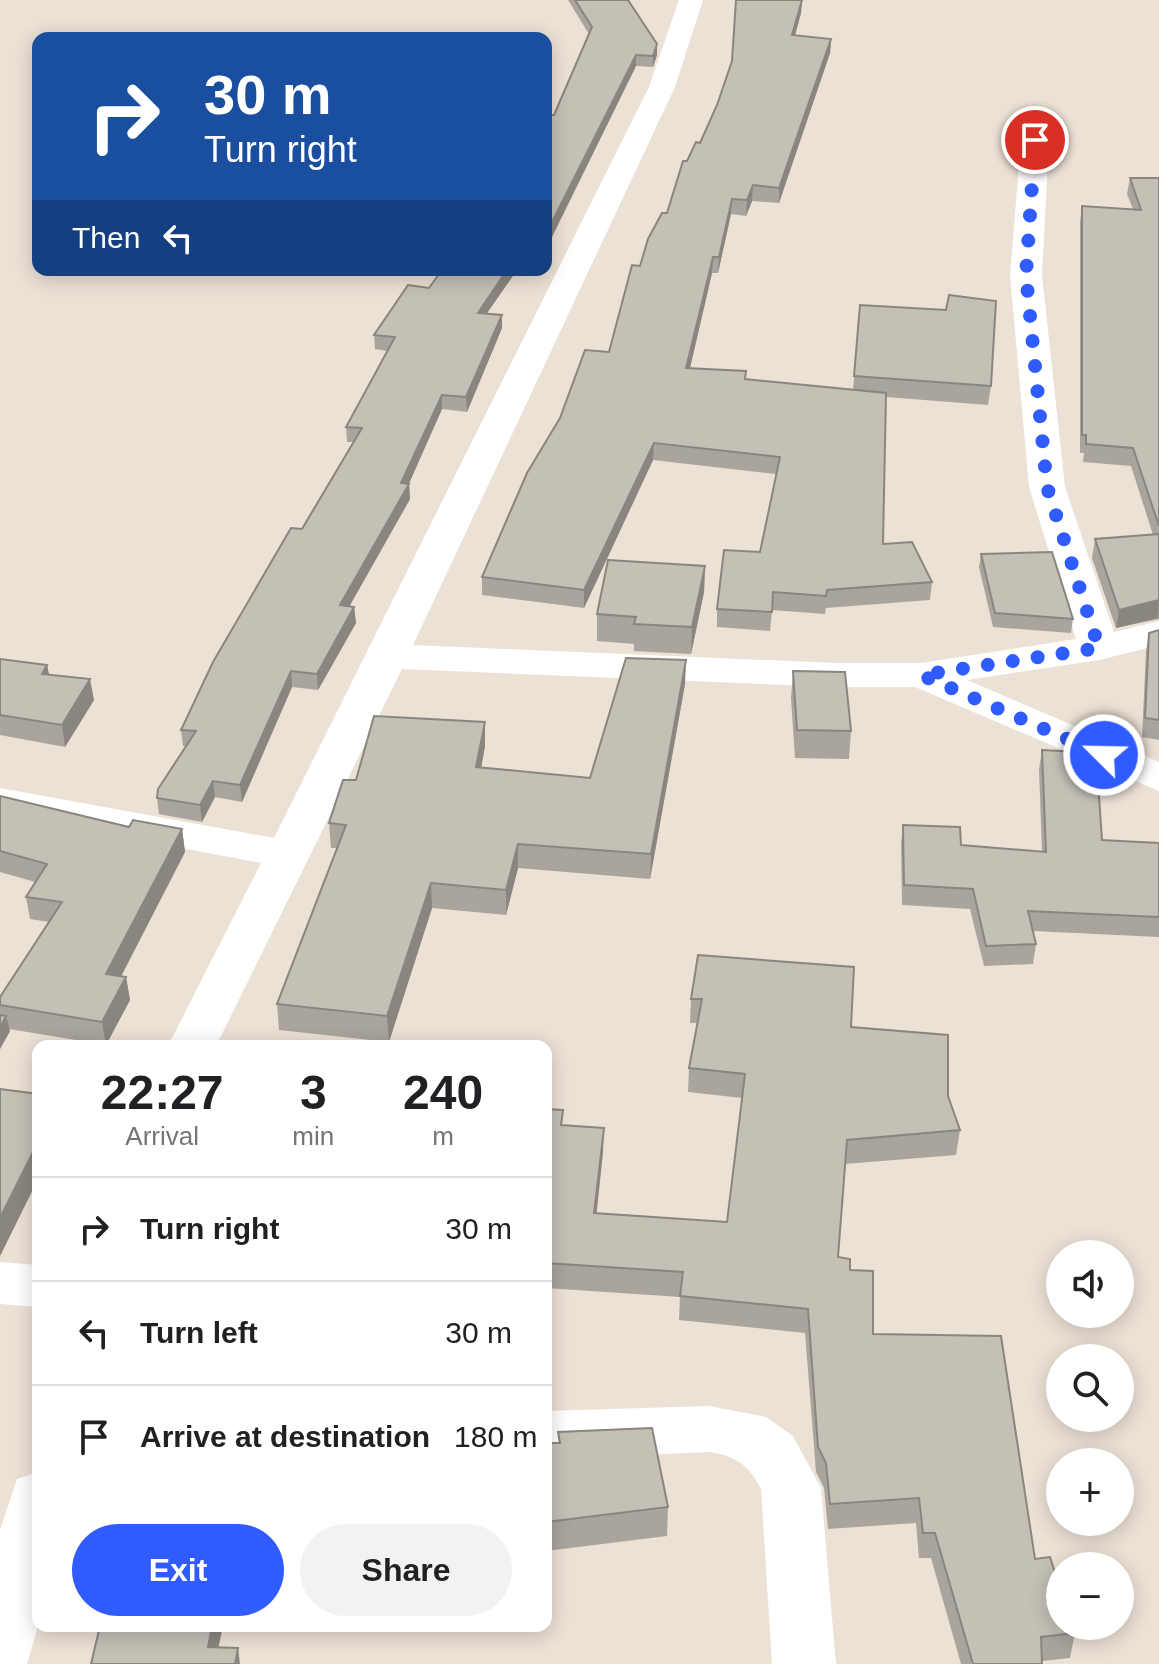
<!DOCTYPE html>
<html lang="en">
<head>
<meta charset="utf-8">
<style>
  :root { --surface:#fff; --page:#f2f2f2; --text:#202124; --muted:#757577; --line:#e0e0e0; --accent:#2f5bff }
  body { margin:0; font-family:Arial,sans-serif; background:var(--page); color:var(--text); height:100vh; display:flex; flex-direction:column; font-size:30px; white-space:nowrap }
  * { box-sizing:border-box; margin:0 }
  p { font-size:26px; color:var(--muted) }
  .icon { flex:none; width:44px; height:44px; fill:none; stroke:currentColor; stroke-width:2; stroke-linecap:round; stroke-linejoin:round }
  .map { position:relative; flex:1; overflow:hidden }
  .sheet { position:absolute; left:32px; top:1040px; width:520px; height:592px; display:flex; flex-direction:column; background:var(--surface); border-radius:16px; box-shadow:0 4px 20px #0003 }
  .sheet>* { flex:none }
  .hud { position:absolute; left:32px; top:32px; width:520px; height:244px; border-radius:16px; box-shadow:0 4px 20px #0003; background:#1a4fa0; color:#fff; overflow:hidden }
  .tools { position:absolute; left:1046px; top:1240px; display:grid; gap:16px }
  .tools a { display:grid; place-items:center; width:88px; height:88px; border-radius:50%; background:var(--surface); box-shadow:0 4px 20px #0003; font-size:40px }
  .pin { position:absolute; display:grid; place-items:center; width:68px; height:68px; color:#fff; margin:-34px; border:4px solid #fff; border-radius:50%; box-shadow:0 2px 8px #0007 }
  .me { position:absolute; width:88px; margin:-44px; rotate:293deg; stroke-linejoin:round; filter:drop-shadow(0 0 6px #0008) }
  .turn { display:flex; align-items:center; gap:28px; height:168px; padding:0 40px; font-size:36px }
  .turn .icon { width:104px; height:104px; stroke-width:2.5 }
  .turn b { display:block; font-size:56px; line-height:68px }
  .then { display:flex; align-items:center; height:76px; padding:0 40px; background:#0003; gap:16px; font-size:30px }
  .eta { display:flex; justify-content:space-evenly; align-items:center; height:136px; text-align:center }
  .eta b { font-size:48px; font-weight:700; line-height:56px }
  .cta { display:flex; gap:16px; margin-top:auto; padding:16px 40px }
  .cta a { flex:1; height:92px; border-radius:48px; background:var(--accent); color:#fff; font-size:32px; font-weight:700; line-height:92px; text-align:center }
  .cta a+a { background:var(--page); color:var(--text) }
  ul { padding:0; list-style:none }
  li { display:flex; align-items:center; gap:24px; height:104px; padding:0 40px; border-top:2px solid var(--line) }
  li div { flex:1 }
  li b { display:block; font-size:30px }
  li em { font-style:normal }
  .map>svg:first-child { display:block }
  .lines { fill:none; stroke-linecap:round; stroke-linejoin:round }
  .minor { fill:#fff; fill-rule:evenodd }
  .wall { fill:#a9a59d }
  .shaded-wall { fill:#8a867f }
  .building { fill:#c5c0b6; stroke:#8a867f; stroke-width:2 }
  .route { stroke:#2f5bff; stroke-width:14; stroke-dasharray:0 25.2 }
</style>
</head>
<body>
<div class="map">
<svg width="1159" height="1664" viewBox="0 0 1159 1664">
  <rect width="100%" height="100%" fill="#ece1d5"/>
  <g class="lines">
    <g class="minor">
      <path d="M679,0h24l-28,87 -262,558 423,18h85l155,-24 -47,-152 -19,-212 11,-135 4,-6h20l4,6 -7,135 23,212 49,145 45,-11v24l-60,15 -132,20 192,82v29l-244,-104h-79l-434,-18 -186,377h-48l93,-183 -261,-49v-26l274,50 375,-751z"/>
      <path d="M0,1262l38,3v42l-38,-3z"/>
      <path d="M709,1406l57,11 27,19 28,52 15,176h-64l-11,-175c-12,-24 -25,-33 -52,-37l-163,7v-48z"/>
      <path d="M38,1472v154l-11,38h-27v-134l17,-51z"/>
    </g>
  </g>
  <g class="wall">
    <path d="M568,0h60l29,44v11l-4,12 -17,-1 -89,181 -1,-1v-131h8l35,-81z"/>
    <path d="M802,0l-1,13 -6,23 36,3 -1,14 -51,150 -27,-2 -6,15 -15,-2 -13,59h-6l-22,95 55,11 108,11 7,-85 131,81 -3,19 -102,-8 -3,147 49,38 -2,18 -104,8 -1,6 -53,-4 -2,21 -53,-4v-18l43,-57 16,-78 -123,-14 -69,148 -102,-13v-18l127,-225 31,-86 27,-53 20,-52z"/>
    <path d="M1130,178h29v441l-43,9 -24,-70 3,-19 58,-4 -22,-69 -48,-4 1,-9h-4v-231l2,-16 51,3 -6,-15z"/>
    <path d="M442,270h75l-30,43 15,2v13l-35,84 -25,-3 -34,75h1l1,15 -61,108h5l2,16 -38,67 -26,-3 -50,115 -27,-5 -13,25 -43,-8 -2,-16 29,-52h-3l-2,-16 172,-288h-6l-1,-15 41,-76 -12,-2 -1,-14 55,-47z"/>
    <path d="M981,554l92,65 -2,14 -78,-6 -14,-60z"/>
    <path d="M705,566l-1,26 -13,62 -57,-3v-7l-37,-3v-27z"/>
    <path d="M1159,630v110l-17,-3 4,-86 3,-18z"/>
    <path d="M0,659l47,6 2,9 45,26 -29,47 -65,-12z"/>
    <path d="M793,671l58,60 -2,28 -54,-1 -4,-60z"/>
    <path d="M685,684l-35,195 -132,-11 -12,47 -74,-7 -43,134 -110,-12 -2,-26 60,-156h-6l-2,-25 27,-43 129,-34 -4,21 109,11z"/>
    <path d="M1042,750l60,90 57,3v94l-126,-6 3,13 -3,20 -49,2 -14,-57 -68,-4 -1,-61 2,-19 58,20 81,7 -3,-83z"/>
    <path d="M0,796l129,31 53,2 3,23 -64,125h5l4,23 -24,45 -97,-16 1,2 -10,18v-52l49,-75 -19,-3 -4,-22 9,-15 -35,-10z"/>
    <path d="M698,955l153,72 97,69 12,34 -4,25 -111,9 -7,93 12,13 23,64 162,225 40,74 -5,25 -28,3v3h-81l-30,-106h-12l-3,-35 -88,6 -4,-41 -8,-16 -11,-139 -126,-13 1,-23 -134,-9v-179l17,16 40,27 -7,61 131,9 15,-124 -54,-6 1,-24 8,-45h-7l1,-24z"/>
    <path d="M38,1094v85l-38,77z"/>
    <path d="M558,1432l110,75 -1,29 -121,15v-108h13z"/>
  </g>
  <g class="shaded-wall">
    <path d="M802,0l-1,13 -10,36 1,-14z"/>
    <path d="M831,39l-1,14 -51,150v-15z"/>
    <path d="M657,44v11l-4,12v-11z"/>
    <path d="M636,55v11l-89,181v-13z"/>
    <path d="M753,185l-1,16 -6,15 1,-16z"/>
    <path d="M732,199l-1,15 -13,59 1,-16z"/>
    <path d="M713,257l-1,16 -26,112v-17z"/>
    <path d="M507,270h10l-39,56v-13z"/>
    <path d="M502,315v13l-35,84 -1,-15z"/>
    <path d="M442,395v14l-38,86 5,-11 1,15 -69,122 -1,-16 61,-122z"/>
    <path d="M654,443l-1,17 -69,148v-18z"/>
    <path d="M705,566l-1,26 -13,62 1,-27z"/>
    <path d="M1159,600l-1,18 -42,10 3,-18z"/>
    <path d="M354,607l2,16 -38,67 -1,-16z"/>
    <path d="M686,660l-1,24 -35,195 1,-25z"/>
    <path d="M47,665l4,21 -9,-12z"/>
    <path d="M291,671l1,16 -50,115 -2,-17z"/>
    <path d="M90,679l4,21 -29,47 -3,-22z"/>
    <path d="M485,722v24l-8,45 -1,-24z"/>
    <path d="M213,781l2,16 -13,25 -2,-17z"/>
    <path d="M182,829l3,23 -75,145 -4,-23z"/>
    <path d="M518,844v24l-12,47v-25z"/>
    <path d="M431,883l1,25 -43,134 -2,-26z"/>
    <path d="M126,977l4,23 -24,45 -4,-23z"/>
    <path d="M6,1016l4,15 -10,18v-21z"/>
    <path d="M604,1128l-1,24 -9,86v-25z"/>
    <path d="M34,1150l4,18v11l-38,77v-38z"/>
    <path d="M212,1626h11l-8,38 -7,-17z"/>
    <path d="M238,1648l2,16h-5z"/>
  </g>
  <g class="building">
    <path d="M575,0h53l29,44 -4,12 -17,-1 -90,179v-119h8l38,-88z"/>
    <path d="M736,0h66l-10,35 39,4 -52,149 -26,-3 -6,15 -15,-1 -13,58h-6l-27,111 60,3 -1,8 141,14 -3,151 29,-2 20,40 -105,8 -1,6 -53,-4 -1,20 -55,-3 7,-59 36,2 20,-95 -126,-14 -70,147 -102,-13 45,-104 33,-55 25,-68 24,2 23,-87 8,1 8,-27 14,-26h5l16,-52h4l9,-19 4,1 17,-38 15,-44z"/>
    <path d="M1130,178h29v348l-26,-78 -47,-4v-9h-4v-229l59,4z"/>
    <path d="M442,270h65l-29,43 24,2 -36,82 -24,-2 -41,88 8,1 -69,121 14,2 -37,67 -26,-3 -51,114 -27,-4 -13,24 -43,-7 1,-9 38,-58 -15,-1 32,-68 78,-134 11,1 60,-101 -16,-1 49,-90 -21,-2 34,-50 21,3z"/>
    <path d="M949,295l47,6 -5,85 -137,-10 6,-71 86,5z"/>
    <path d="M1159,534v66l-40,10 -24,-71z"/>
    <path d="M1052,552l21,67 -78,-6 -14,-59z"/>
    <path d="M608,560l97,6 -13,61 -58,-3 2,-7 -39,-3z"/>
    <path d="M1159,630v90l-14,-2 4,-85z"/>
    <path d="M626,658l60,2 -35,194 -133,-10 -12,46 -75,-7 -44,133 -110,-12 69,-179 -17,-2 14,-43h13l18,-64 111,6 -9,45 114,11z"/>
    <path d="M0,659l47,6 -5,9 48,5 -28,46 -62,-10z"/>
    <path d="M793,671l52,1 6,59 -54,-1z"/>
    <path d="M1042,750l54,3 6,87 57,3v74l-131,-6 8,33 -50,2 -13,-57 -69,-4 -1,-60 57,2 1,18 85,7z"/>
    <path d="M0,796l129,31 4,-7 49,9 -76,145 20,3 -24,45 -102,-17v-8l62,-95 -36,-5 21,-33 -47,-13z"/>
    <path d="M698,955l156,12 -3,60 97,8v61l12,34 -113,10 -9,117 12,2v11l23,1v63l128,2 34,223 15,-2 10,31v38h13l2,7 -34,4 1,27h-69l-38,-131h-12l-4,-35 -89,6 -4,-41 -8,-16 -10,-138 -128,-13 3,-24 -137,-9v-154l17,1 -2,15 43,3 -10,85 133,9 18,-148 -56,-6 13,-69h-11z"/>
    <path d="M0,1015l6,1 -6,12z"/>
    <path d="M0,1089l38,5v56h-4l-34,68z"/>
    <path d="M652,1428l16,79 -122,15v-79h14l-2,-11z"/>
    <path d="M100,1626h112l-4,21 30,1 -3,16h-144z"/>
  </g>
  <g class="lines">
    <path class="route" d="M1035,140l-9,135 21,212 52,161 -178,27 183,80"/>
  </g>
</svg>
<div class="tools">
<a><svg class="icon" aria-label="sound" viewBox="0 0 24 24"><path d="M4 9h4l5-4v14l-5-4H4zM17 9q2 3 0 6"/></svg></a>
<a><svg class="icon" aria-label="search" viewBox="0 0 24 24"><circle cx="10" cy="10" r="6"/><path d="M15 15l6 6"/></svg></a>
<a>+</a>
<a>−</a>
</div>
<div class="pin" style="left:1035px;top:140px;background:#d93025"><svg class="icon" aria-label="arrive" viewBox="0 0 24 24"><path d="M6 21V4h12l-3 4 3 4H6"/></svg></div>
<svg class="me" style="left:1104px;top:755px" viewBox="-20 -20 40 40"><circle r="17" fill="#2f5bff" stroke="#fff" stroke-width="3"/><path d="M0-11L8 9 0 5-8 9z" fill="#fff"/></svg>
<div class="hud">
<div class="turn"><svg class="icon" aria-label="right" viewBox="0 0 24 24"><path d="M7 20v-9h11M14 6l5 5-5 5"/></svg><div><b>30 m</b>Turn right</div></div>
<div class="then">Then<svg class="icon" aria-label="left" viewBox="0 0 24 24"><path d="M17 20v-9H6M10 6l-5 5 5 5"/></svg></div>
</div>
<section class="sheet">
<div class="eta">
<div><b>22:27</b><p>Arrival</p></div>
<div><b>3</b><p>min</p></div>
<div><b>240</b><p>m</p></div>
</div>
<ul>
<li><svg class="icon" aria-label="right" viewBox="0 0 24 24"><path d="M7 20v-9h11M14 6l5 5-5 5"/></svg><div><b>Turn right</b></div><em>30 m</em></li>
<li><svg class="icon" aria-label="left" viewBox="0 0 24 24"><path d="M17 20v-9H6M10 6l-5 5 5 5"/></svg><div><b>Turn left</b></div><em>30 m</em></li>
<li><svg class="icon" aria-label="arrive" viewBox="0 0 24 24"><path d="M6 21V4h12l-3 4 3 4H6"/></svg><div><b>Arrive at destination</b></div><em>180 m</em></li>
</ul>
<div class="cta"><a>Exit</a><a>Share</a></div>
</section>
</div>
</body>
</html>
